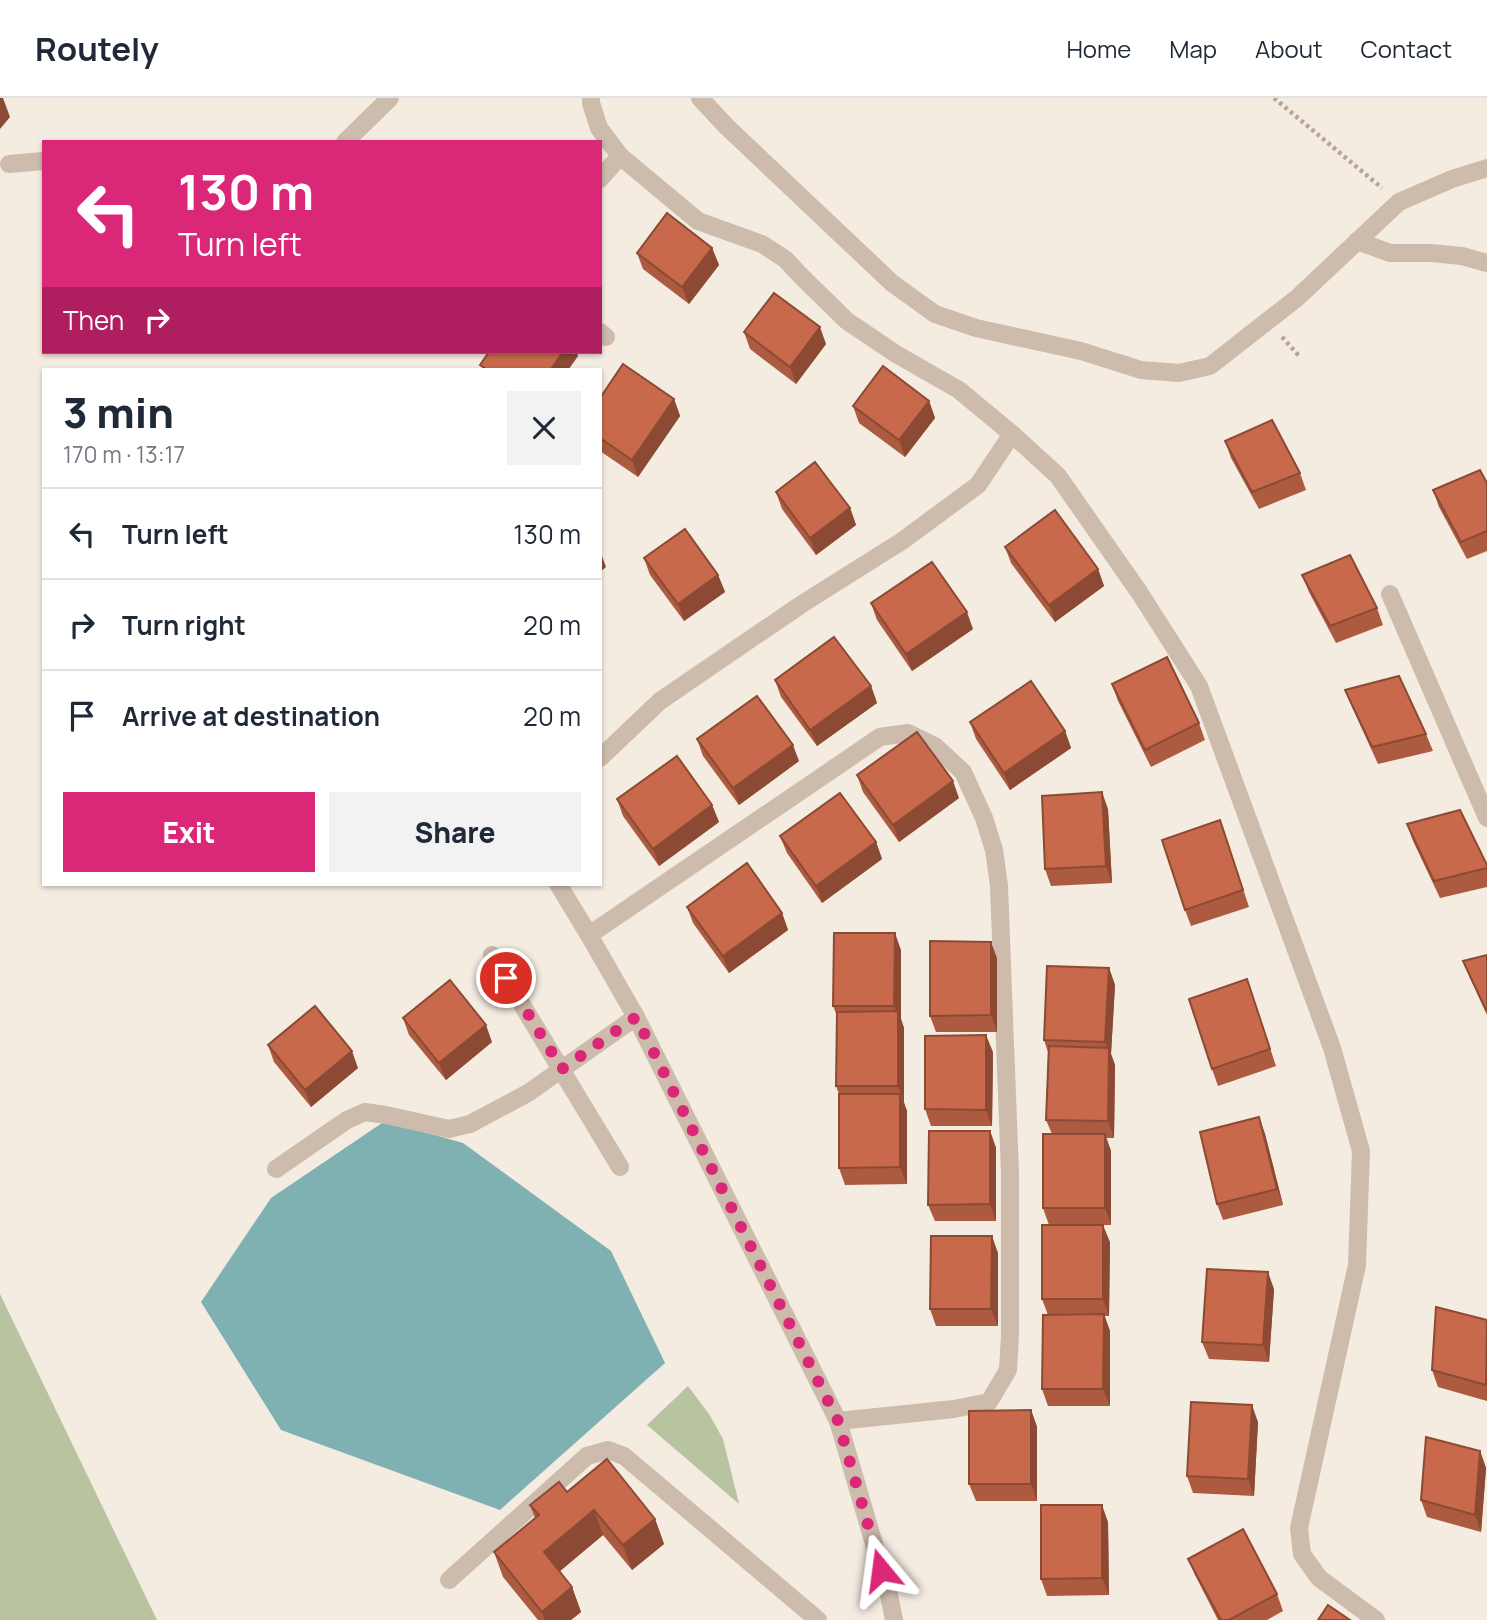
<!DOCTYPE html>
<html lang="en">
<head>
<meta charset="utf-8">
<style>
  :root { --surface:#fff; --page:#f2f2f3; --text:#1f2937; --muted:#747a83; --line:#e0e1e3; --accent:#db2777 }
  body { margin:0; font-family:Manrope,sans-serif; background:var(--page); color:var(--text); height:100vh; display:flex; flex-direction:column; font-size:26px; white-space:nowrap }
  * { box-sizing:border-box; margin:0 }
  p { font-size:23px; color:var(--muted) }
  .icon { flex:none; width:38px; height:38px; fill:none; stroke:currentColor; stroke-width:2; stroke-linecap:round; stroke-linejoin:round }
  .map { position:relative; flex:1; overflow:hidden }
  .sheet { position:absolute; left:42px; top:270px; width:560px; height:518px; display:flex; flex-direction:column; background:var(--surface); border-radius:0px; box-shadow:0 2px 5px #0004 }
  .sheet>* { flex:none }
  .guide { position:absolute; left:42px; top:42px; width:560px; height:214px; border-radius:0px; box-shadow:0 2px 5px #0004; background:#db2777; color:#fff; overflow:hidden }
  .pin { position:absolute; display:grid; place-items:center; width:60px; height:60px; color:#fff; margin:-30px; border:4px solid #fff; border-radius:50%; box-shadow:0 2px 7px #0007 }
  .me { position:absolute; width:77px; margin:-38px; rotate:344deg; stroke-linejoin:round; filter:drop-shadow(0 0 5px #0008) }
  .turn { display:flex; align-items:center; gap:24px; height:147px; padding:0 21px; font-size:32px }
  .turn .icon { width:91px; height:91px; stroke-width:2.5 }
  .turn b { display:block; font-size:49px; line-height:60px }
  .then { display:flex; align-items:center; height:66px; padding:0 21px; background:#0003; gap:14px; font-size:26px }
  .round { display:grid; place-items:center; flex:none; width:74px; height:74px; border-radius:0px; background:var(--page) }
  .headline { display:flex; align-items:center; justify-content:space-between; height:119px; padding:0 21px }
  h1 { font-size:42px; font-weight:800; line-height:52px }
  .primary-button { display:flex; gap:14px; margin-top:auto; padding:14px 21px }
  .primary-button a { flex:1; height:80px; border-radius:0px; background:var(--accent); color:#fff; font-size:28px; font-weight:800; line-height:80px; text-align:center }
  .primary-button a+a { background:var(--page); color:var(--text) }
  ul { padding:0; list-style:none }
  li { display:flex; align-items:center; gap:21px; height:91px; padding:0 21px; border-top:2px solid var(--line) }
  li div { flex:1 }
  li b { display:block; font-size:26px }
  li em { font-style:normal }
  header { display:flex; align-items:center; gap:42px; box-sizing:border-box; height:98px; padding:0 35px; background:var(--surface); border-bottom:2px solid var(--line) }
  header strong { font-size:33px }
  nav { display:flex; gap:38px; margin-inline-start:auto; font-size:24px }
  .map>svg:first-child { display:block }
  .green { fill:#b8c4a0 }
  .water { fill:#7fb0b2 }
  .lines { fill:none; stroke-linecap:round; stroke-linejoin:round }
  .path { stroke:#b9a596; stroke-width:4.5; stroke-dasharray:3.5 3.5; stroke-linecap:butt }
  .minor { stroke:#cdbbac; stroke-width:18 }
  .wall { fill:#ac5a40 }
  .shaded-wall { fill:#8c4a34 }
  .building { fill:#c8694b; stroke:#8c4a34; stroke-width:2 }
  .route { stroke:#db2777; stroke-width:12; stroke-dasharray:0 21.6 }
</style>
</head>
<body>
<header>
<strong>Routely</strong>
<nav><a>Home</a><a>Map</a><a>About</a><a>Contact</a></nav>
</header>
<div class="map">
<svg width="1487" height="1522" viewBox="0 0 1487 1522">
  <rect width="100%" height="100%" fill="#f4ebe1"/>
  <g class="green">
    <path d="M0,1196l157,326h-157z"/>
    <path d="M688,1288l21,28 14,25 16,65 -92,-79z"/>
  </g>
  <path class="water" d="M385,1023l78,22 148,108 54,112 -165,147 -219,-80 -80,-128 70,-104z"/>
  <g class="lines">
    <g class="path">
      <path d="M1274,0l108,90"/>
      <path d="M1282,239l18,20"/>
    </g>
    <g class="minor">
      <path d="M591,0v5l8,25 21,28 78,65 64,23 23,15 18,19 44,43 49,33 63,36 53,44 46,42 81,116 60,94 133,362 29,103 -4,114 -58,263 3,26 17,24 57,42"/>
      <path d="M700,0l27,29 165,156 43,31 41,14 105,23 60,19 38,3 31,-7 87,-68 102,-96 53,-23 35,-11"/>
      <path d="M345,44l45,-44"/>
      <path d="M9,66l35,-3"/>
      <path d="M600,81l20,-23"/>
      <path d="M1357,143l33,12h41l31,3 25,7"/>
      <path d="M600,234l6,5"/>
      <path d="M1390,496l97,224"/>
      <path d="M600,660l60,-57 142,-97 100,-63 76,-56 34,-51"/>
      <path d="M558,786l31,51 47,82 202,404 51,174 5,25"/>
      <path d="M589,837l291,-198 28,-4 27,13 28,26 21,46 10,32 5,36 11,288v161l-2,35 -19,32 -35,7 -116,12"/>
      <path d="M492,857l128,212"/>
      <path d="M276,1071l71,-49 18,-8 21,3 63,14 21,-5 58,-31 108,-76"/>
      <path d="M449,1482l138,-124 21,-6 16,6 194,164"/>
    </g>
  </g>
  <g class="wall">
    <path d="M712,150l7,17 -30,39 -46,-35 -6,-16z"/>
    <path d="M744,234l82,12 -30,40 -46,-35z"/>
    <path d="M600,300l74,1 6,17 -42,61 -38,-26z"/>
    <path d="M929,303l6,17 -30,39 -46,-34 -6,-17z"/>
    <path d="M1225,343l75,32 6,17 -47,19 -28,-51z"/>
    <path d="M1487,385v68l-20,8 -28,-52 -6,-17z"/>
    <path d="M776,394l74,16 6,17 -40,30 -34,-46z"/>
    <path d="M1005,449l93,22 6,17 -49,36 -44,-59z"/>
    <path d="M644,460l74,17 7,17 -41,29 -34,-46z"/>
    <path d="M1302,477l75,33 6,17 -47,18 -27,-51z"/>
    <path d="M871,505l102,26 -61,42 -35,-51z"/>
    <path d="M775,582l96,6 6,17 -60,43 -36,-49z"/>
    <path d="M1112,586l87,39 6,17 -54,27 -33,-66z"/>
    <path d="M1345,592l81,44 7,17 -55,13 -26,-57z"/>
    <path d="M970,624l95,9 6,17 -61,42 -34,-51z"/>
    <path d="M697,641l102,22 -60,44 -36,-49z"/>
    <path d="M857,677l102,23 -60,44 -36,-50z"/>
    <path d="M617,701l95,6 7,17 -60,44 -36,-50z"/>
    <path d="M1108,711l4,74 -61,3 -6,-17z"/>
    <path d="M1407,726l80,41v22l-47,11 -27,-57z"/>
    <path d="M780,738l96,6 6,17 -60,44 -35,-50z"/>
    <path d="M1226,739l23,70 -58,19 -6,-16z"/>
    <path d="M687,809l95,6 6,17 -59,43 -36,-50z"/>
    <path d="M901,852v69l3,9v74l3,9v73l-62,1 -6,-17v-74l-3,-8 1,-70 -4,-10z"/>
    <path d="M1487,857v60l-17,-37 -7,-17z"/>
    <path d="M997,860v74h-61l-6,-16z"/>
    <path d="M1109,870l6,17 -4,69 4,11 -1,73h-8l5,13v74h-62l-6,-17 9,-74 -6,-14 2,-68 -4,-12z"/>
    <path d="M1247,881l29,87 -58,20 -6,-17z"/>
    <path d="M403,920l89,24 -46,38 -37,-45z"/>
    <path d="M268,947l90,23 -47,39 -37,-45z"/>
    <path d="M993,954l-1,74h-61l-6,-17z"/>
    <path d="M1259,1019l6,17 18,71 -60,15 -6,-16z"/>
    <path d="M990,1033l6,17v73h-61l-7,-16z"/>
    <path d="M1110,1144l-1,74h-5l6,15v75h-62l-6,-17 6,-74 -6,-16z"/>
    <path d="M998,1155v73h-62l-6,-17z"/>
    <path d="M1274,1191l-5,73 -60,-3 -7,-17z"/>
    <path d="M1487,1222v81l-49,-14 -6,-17z"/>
    <path d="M1031,1312l6,17v74h-61l-7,-17z"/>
    <path d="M1258,1324l-4,74 -61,-3 -6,-17z"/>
    <path d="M1480,1353l6,17 -5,64 -54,-15 -6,-17z"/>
    <path d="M567,1394l88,27 9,25 -32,26 -29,-35 -43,36 12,16 9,25 -10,8h-33l-35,-43 -9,-25 41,-34 -5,-13z"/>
    <path d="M1108,1424l1,73 -62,1 -6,-17z"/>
    <path d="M1188,1461l89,35 6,17 -16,9h-49l-23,-45z"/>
  </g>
  <g class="shaded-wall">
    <path d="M0,0h3l7,19 -10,12z"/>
    <path d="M712,150l7,17 -30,39 -7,-17z"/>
    <path d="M820,229l6,17 -30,40 -6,-17z"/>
    <path d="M563,254h14l1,4 -9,13h-18z"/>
    <path d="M674,301l6,17 -42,61 -6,-17z"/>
    <path d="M929,303l6,17 -30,39 -6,-17z"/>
    <path d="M850,410l6,17 -40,30 -6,-17z"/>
    <path d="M600,453l6,16 -6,5z"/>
    <path d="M1098,471l6,17 -49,36 -6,-17z"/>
    <path d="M718,477l7,17 -41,29 -6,-17z"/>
    <path d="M967,514l6,17 -61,42 -6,-17z"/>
    <path d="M871,588l6,17 -60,43 -7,-16z"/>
    <path d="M1065,633l6,17 -61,42 -6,-17z"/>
    <path d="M793,647l6,16 -60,44 -6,-17z"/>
    <path d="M953,683l6,17 -60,44 -6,-17z"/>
    <path d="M1102,694l6,17 4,74 -6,-17z"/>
    <path d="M712,707l7,17 -60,44 -6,-17z"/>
    <path d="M876,744l6,17 -60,44 -6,-17z"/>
    <path d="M782,815l6,17 -59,43 -6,-17z"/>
    <path d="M895,835l6,17v69l3,9v74l-6,-16v-70l-4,-10z"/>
    <path d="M991,844l6,16v74l-6,-17z"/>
    <path d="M1109,870l6,17 -4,69 4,11 -1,73 -6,-17 1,-68 -4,-11z"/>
    <path d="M486,927l6,17 -46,38 -7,-17z"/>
    <path d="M986,937l7,17 -1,74 -6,-16z"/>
    <path d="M352,953l6,17 -47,39 -6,-17z"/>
    <path d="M900,996l7,17v73l-7,-17z"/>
    <path d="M1259,1019l6,17 18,71 -6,-16z"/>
    <path d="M990,1033l6,17v73l-6,-17z"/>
    <path d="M1105,1036l6,17v74l-6,-17z"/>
    <path d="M1103,1127l7,17 -1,74 -6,-17z"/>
    <path d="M992,1138l6,17v73l-7,-17z"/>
    <path d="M1268,1174l6,17 -5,73 -6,-17z"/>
    <path d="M1104,1216l6,17v75l-7,-17z"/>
    <path d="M1252,1307l6,17 -4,74 -6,-17z"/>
    <path d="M1031,1312l6,17v74l-6,-17z"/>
    <path d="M1480,1353l6,17 -5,64 -6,-17z"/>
    <path d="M1102,1407l6,17 1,73 -7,-17z"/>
    <path d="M594,1412l9,25 -50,42 -9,-25z"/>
    <path d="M655,1421l9,25 -32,26 -9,-25z"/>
    <path d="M572,1489l9,25 -10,8h-26l-3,-8z"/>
  </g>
  <g class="building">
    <path d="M667,115l45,35 -30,39 -45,-34z"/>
    <path d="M774,195l46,34 -30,40 -46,-35z"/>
    <path d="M489,254h74l-12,17h-65l-6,-4z"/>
    <path d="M623,266l51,35 -42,61 -32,-22v-40z"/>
    <path d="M883,268l46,35 -30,39 -46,-34z"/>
    <path d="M1272,322l28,53 -48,19 -27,-51z"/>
    <path d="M815,364l35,46 -40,30 -34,-46z"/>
    <path d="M1480,372l7,13v48l-26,11 -28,-52z"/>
    <path d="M1055,412l43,59 -49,36 -44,-58z"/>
    <path d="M685,431l33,46 -40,29 -34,-46z"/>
    <path d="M1350,457l27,53 -47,18 -28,-51z"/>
    <path d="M932,464l35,50 -61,42 -35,-51z"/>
    <path d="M834,539l37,49 -61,44 -35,-50z"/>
    <path d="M1167,559l32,66 -54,27 -33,-66z"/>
    <path d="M1399,578l27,58 -54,13 -27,-57z"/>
    <path d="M1031,583l34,50 -61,42 -34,-51z"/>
    <path d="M757,598l36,49 -60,43 -36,-49z"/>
    <path d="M917,634l36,49 -60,44 -36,-50z"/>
    <path d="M677,658l35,49 -59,44 -36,-50z"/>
    <path d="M1102,694l4,74 -61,3 -3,-73z"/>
    <path d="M840,695l36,49 -60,44 -36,-50z"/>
    <path d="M1460,712l27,55v3l-53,13 -27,-57z"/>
    <path d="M1220,722l23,70 -58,20 -23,-70z"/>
    <path d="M747,765l35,50 -59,43 -36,-49z"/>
    <path d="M834,835h61l-1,73h-61z"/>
    <path d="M930,843l61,1v73l-61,1z"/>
    <path d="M1487,857v57l-24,-51z"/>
    <path d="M1047,868l62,2 -4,74 -61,-2z"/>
    <path d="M1247,881l23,70 -58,20 -23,-70z"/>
    <path d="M450,882l36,45 -47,38 -36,-45z"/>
    <path d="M315,908l37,45 -47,39 -37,-45z"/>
    <path d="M898,913v75h-62l1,-74z"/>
    <path d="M986,937v75l-61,-1v-73z"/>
    <path d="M1049,948l60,2 -1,73 -62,-1z"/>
    <path d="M839,996h61v73l-61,1z"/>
    <path d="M1259,1019l18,72 -60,15 -17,-72z"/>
    <path d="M929,1033h61v73l-62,1z"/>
    <rect x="1043" y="1036" width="62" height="74"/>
    <rect x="1042" y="1127" width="61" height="74"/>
    <path d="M931,1138h61l-1,73h-61z"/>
    <path d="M1207,1171l61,3 -5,73 -61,-3z"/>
    <path d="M1436,1209l51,13 -1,65 -54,-15z"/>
    <path d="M1104,1216l-1,75h-61l1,-74z"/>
    <path d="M1191,1304l61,3 -4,74 -61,-3z"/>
    <path d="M1031,1312v74h-62v-73z"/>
    <path d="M1426,1339l54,14 -5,64 -54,-15z"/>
    <path d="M607,1361l48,60 -32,26 -29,-35 -50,42 28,35 -30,25 -48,-60 45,-37 -9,-10 29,-23 8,10z"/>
    <path d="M1041,1407h61v73l-61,1z"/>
    <path d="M1243,1431l34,65 -48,26h-8l-33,-61z"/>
    <path d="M1328,1507l22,15h-32z"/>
  </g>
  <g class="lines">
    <path class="route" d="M506,880l56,91 74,-52 202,404 43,149"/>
  </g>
</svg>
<div class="pin" style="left:506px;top:880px;background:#d93025"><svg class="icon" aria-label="arrive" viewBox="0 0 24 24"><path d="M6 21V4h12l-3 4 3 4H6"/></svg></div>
<svg class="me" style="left:881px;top:1472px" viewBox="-20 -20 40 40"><path d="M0-17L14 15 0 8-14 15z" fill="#db2777" stroke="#fff" stroke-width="4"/></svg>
<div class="guide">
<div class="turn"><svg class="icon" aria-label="left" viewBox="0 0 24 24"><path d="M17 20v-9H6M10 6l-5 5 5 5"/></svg><div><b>130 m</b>Turn left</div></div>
<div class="then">Then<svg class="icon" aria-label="right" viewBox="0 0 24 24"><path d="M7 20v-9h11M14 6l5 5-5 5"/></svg></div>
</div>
<section class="sheet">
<div class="headline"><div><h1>3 min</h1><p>170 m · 13:17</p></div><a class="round"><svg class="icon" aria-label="close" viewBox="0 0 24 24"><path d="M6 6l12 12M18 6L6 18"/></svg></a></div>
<ul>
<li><svg class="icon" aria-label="left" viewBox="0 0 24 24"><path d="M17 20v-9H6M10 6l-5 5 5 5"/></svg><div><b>Turn left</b></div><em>130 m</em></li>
<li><svg class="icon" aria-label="right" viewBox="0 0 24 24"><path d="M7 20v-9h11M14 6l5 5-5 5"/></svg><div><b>Turn right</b></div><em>20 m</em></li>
<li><svg class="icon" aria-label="arrive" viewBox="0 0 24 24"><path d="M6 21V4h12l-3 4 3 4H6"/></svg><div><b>Arrive at destination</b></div><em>20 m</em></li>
</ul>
<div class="primary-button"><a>Exit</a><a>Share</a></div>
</section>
</div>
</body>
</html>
